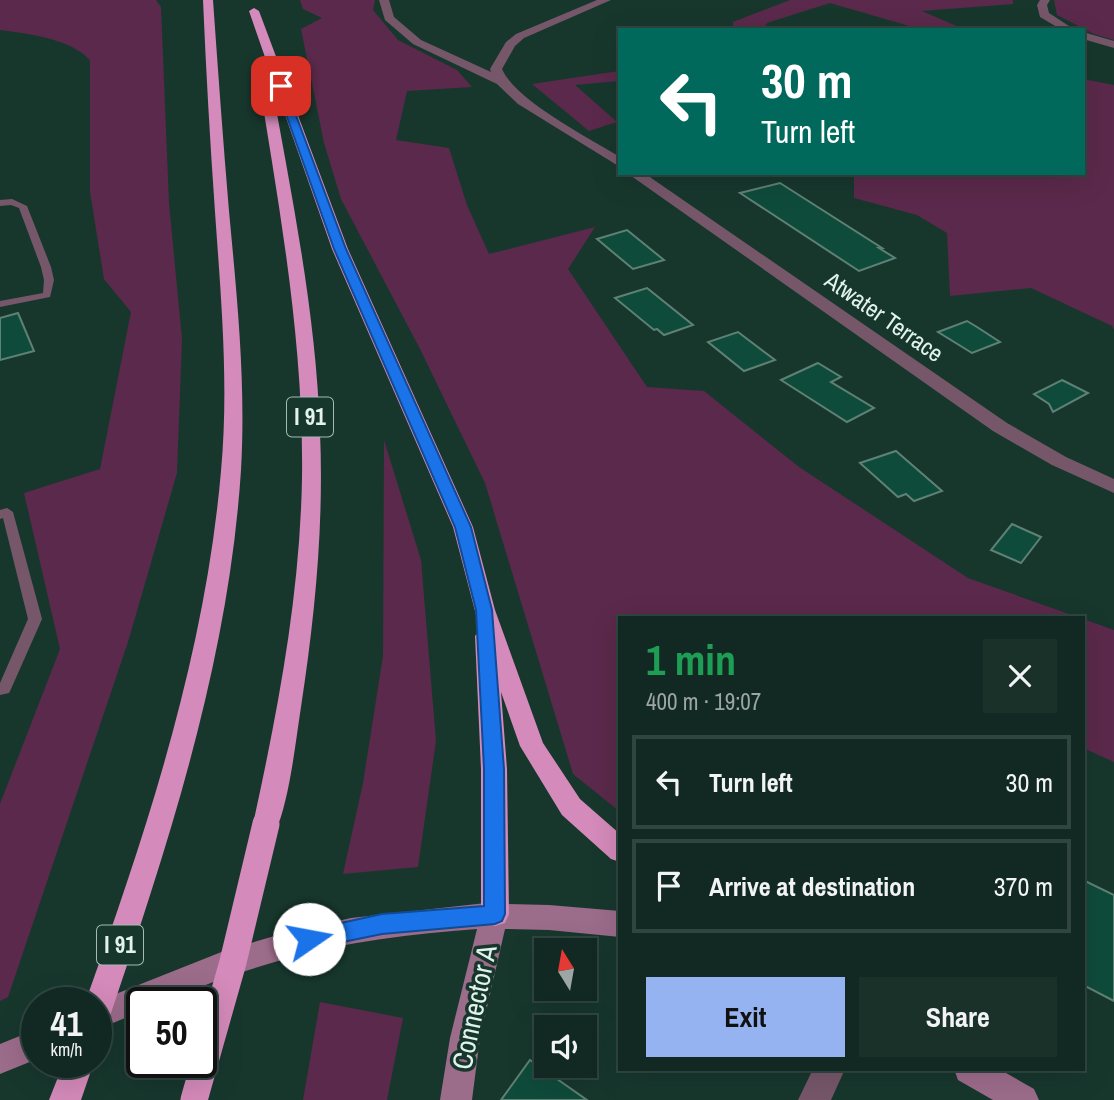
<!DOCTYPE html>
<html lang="en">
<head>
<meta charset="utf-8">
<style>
  :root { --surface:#112922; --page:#1a312a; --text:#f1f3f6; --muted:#9ca6a5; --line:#304540; --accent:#95b2f1 }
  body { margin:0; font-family:"Archivo Narrow",sans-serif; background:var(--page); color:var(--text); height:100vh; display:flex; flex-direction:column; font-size:26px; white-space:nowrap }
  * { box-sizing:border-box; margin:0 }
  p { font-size:23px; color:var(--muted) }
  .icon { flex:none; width:38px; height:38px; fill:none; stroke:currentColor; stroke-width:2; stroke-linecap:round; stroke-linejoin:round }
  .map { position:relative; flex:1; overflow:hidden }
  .side { position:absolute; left:618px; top:616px; width:467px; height:455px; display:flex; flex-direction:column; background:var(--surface); border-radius:0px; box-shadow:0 7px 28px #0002,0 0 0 2px var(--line) }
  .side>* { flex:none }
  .hud { position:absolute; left:618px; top:28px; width:467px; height:147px; border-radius:0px; box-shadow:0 7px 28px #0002,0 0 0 2px var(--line); background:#00695c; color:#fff; overflow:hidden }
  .needle { width:46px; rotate:349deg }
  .controls { position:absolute; left:534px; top:938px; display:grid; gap:14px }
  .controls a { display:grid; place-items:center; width:63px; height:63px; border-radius:0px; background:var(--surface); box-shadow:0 7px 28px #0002,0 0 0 2px var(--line); font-size:35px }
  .speed { position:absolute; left:21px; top:987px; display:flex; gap:14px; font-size:35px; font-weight:700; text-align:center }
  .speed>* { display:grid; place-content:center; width:91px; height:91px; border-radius:50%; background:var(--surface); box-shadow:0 7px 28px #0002,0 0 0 2px var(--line); line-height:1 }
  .speed small { font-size:18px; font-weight:400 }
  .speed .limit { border:4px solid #111; border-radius:10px; background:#fff; color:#111 }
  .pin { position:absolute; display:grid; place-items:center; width:60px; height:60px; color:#fff; margin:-30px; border-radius:14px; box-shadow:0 4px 10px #0006 }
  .me { position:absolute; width:77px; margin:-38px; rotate:78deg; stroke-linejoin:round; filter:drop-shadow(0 0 5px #0008) }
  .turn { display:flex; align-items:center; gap:24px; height:147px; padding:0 28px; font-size:32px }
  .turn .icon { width:91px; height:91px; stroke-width:2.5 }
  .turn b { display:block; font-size:49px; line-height:60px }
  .round { display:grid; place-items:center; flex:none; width:74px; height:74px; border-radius:0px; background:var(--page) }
  .head { display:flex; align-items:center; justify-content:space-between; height:119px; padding:0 28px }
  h1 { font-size:42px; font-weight:700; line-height:52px; color:#1e9e55 }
  .action { display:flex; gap:14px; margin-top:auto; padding:14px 28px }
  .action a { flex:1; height:80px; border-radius:0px; background:var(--accent); color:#111; font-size:28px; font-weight:700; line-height:80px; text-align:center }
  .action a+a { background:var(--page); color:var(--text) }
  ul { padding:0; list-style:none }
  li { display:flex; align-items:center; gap:21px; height:94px; margin:0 14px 10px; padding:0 14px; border:4px solid var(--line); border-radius:0px }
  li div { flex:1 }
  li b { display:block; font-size:26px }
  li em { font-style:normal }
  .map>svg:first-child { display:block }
  .green { fill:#5b294b }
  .building { fill:#0f4b3b; stroke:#5f8174; stroke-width:2 }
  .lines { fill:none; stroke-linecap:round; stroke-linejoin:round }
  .lane { fill:#76576a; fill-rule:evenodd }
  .street { fill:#76576a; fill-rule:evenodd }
  .secondary { fill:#9c6c8b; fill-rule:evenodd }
  .highway { fill:#d48aba; fill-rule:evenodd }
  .highway-bridge { stroke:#d48aba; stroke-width:27 }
  .route { fill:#1a73e8; stroke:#114b97; stroke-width:2 }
  .labels { text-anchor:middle; stroke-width:7; stroke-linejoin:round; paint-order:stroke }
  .shield { fill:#17372d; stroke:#a4bbb3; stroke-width:2 }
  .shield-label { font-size:23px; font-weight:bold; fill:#e1f3ec }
  .street-label { font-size:24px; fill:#e1f3ec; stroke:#17372d }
  .near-street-label { font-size:28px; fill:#e1f3ec; stroke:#17372d }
</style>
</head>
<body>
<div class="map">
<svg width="1114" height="1100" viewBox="0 0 1114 1100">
  <rect width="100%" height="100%" fill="#17372d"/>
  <g class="green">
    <path d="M0,0h156l5,7 8,196 13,136 -5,134 -49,169 -120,355 -8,4v-197l60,-155 -36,-156 76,-24 31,-157 -27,-33 -14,-87v-132c-21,-22 -61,-26 -90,-30z"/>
    <path d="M300,0h75l-2,10 25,30 59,30 15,17 -65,4 -11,49 53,8 18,57 22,49 106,-27 -27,42 79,118 57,4 95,76 169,111 112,40h-460l-1,193 -46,-37 -88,-291 -65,-134 -79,-150 -17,-56 -23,-114 21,-11 -19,-9z"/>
    <path d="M790,0h223v4l-91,7 44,19h-43l-93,-27 -63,20 -4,7h-30v-8z"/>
    <path d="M1054,0h60v40l-20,-6 -37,-19z"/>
    <path d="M619,71v10l-44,4 42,37 -28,9 -57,-47z"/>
    <path d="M1083,79l31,6v245l-2,-4 -81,-38 -81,8 -3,-63 -30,-18 -63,-17v-25h229z"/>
    <path d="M384,440l37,120 15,181 -18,126 -75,7 20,-91 20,-127z"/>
    <path d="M1083,619l31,11v132l-31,-14z"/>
    <path d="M320,1002l83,16 -16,82h-84z"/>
  </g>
  <g class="building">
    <path d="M780,183l102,65h-3l16,10 -36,13 -119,-78z"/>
    <path d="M627,230l37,30 -31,9 -36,-30z"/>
    <path d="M647,288l46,37 -29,10 -7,-6 -3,1 -39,-32z"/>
    <path d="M18,313l16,38 -34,9v-42z"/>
    <path d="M967,321l10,6 23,15 -28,11 -34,-21z"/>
    <path d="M738,332l37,28 -31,11 -36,-29z"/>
    <path d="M818,363l23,14 -10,5 43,26 -27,14 -66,-42z"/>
    <path d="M1062,380l26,13 -35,19 -4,-8 -15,-10z"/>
    <path d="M896,451l46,40 -28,10 -8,-7 -8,3 -38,-34z"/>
    <path d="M1012,524l29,13 -20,26 -30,-13z"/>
    <path d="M1083,880l31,15v106l-31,-16z"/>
    <path d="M530,1060l57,40h-86z"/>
  </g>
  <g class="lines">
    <g class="lane">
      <path d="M12,199l15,7 24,61 3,13 -4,17 -50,10v-6l43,-8 1,-13 -3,-13 -22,-59 -8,-3 -11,1v-6z"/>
      <path d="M7,508l6,4 29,107 -31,70 -2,4 -9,2v-12l28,-64 -25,-101 -3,1v-9z"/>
    </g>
    <g class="street">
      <path d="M379,0h10l5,17 27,23 70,32 -1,-3 16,-27 10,-8 81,-34h14l-87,38 -9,8 -13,23c14,32 86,68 118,88v10l-102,-63 -21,-20 -84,-40 -28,-24z"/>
      <path d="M1040,0h10l-3,5 2,8 26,17h-13l-22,-13 -3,-12z"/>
      <path d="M1083,32l31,9v7l-31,-9z"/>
      <path d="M627,173h17l363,250 59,34 48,22v14l-62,-28 -59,-34z"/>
      <path d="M813,1069h32l-14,31h-33z"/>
    </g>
    <g class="secondary">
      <path d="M495,902l8,2 46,1 71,6v26l-71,-7 -44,-1 -25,109 -8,62h-32l10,-62 27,-109c-65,5 -129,12 -192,30 -20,6 -41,12 -61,19 -27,9 -54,25 -82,25v8l-46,19v-27h-3l131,-52 64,-19 63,-14z"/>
      <path d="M37,1029v30l-37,15v-30z"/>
      <path d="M954,1069h45l35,20 5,11h-46l-35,-20z"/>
    </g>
    <g class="highway">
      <path d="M203,0h10c5,70 10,141 16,211 8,86 17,172 12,259 -12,187 -70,366 -130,543l-4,10 -11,4v-24h-11c62,-173 120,-348 136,-532 8,-87 0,-173 -6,-259 -5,-71 -9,-141 -12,-212z"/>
      <path d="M254,8l5,3 89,238 125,278 22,83 48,133 37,56 40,35v28l-9,-3 -49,-44 -42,-69 -19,-54 6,77 2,145 -4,9 -10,3 -10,-3 -4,-9v-145l-6,-133 5,-6 -27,-103 -121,-278 -63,-180c21,120 47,240 51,363 4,92 -5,184 -19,275 -5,32 -12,97 -26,125l-9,3 -9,-3 -4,-8c25,-114 47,-229 49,-346 2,-140 -24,-277 -46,-415l10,-3 -17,-49z"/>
      <path d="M64,1062h30l-13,38h-32z"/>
    </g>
    <path class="highway-bridge" d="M194,1100l39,-138 33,-138"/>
  </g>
  <path class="route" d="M281,83l4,3 61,163 125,278 21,83 12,159 1,145 -3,7 -7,3 -113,10 -73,15 -7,-3 -4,-7 4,-6 7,-3 73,-16 102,-8v-137l-8,-159 -21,-83 -121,-278 -58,-163z"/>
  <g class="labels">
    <g class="shield">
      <rect x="287" y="397.5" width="46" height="39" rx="5"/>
      <rect x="97" y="925.5" width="46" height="39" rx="5"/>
    </g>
    <g class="shield-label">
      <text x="310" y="425">I 91</text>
      <text x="120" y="953">I 91</text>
    </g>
    <g class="street-label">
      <text transform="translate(884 317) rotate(35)" y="8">Atwater Terrace</text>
    </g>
    <g class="near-street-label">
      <text transform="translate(474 1007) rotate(-78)" y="10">Connector A</text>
    </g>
  </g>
</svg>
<div class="controls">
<a><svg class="needle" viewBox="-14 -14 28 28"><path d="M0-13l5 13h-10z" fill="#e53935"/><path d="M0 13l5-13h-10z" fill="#9ca6a5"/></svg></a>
<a><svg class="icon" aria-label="sound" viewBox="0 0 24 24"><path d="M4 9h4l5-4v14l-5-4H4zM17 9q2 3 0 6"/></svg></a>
</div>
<div class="speed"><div>41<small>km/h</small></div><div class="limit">50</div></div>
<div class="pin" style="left:281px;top:86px;background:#d93025"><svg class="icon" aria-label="arrive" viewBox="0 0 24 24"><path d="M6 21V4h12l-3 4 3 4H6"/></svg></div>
<svg class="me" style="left:309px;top:939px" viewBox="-20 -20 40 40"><circle r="19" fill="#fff"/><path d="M0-13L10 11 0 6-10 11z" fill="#1a73e8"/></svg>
<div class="hud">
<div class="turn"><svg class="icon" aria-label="left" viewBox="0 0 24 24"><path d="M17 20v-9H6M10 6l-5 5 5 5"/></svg><div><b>30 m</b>Turn left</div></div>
</div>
<section class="side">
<div class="head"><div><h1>1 min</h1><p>400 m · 19:07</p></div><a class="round"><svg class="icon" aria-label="close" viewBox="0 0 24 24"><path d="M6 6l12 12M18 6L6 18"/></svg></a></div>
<ul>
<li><svg class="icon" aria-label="left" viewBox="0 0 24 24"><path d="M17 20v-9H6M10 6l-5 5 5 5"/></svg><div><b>Turn left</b></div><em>30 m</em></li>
<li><svg class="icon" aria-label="arrive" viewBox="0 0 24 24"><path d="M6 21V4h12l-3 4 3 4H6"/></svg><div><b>Arrive at destination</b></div><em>370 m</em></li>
</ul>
<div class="action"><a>Exit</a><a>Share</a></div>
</section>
</div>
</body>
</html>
